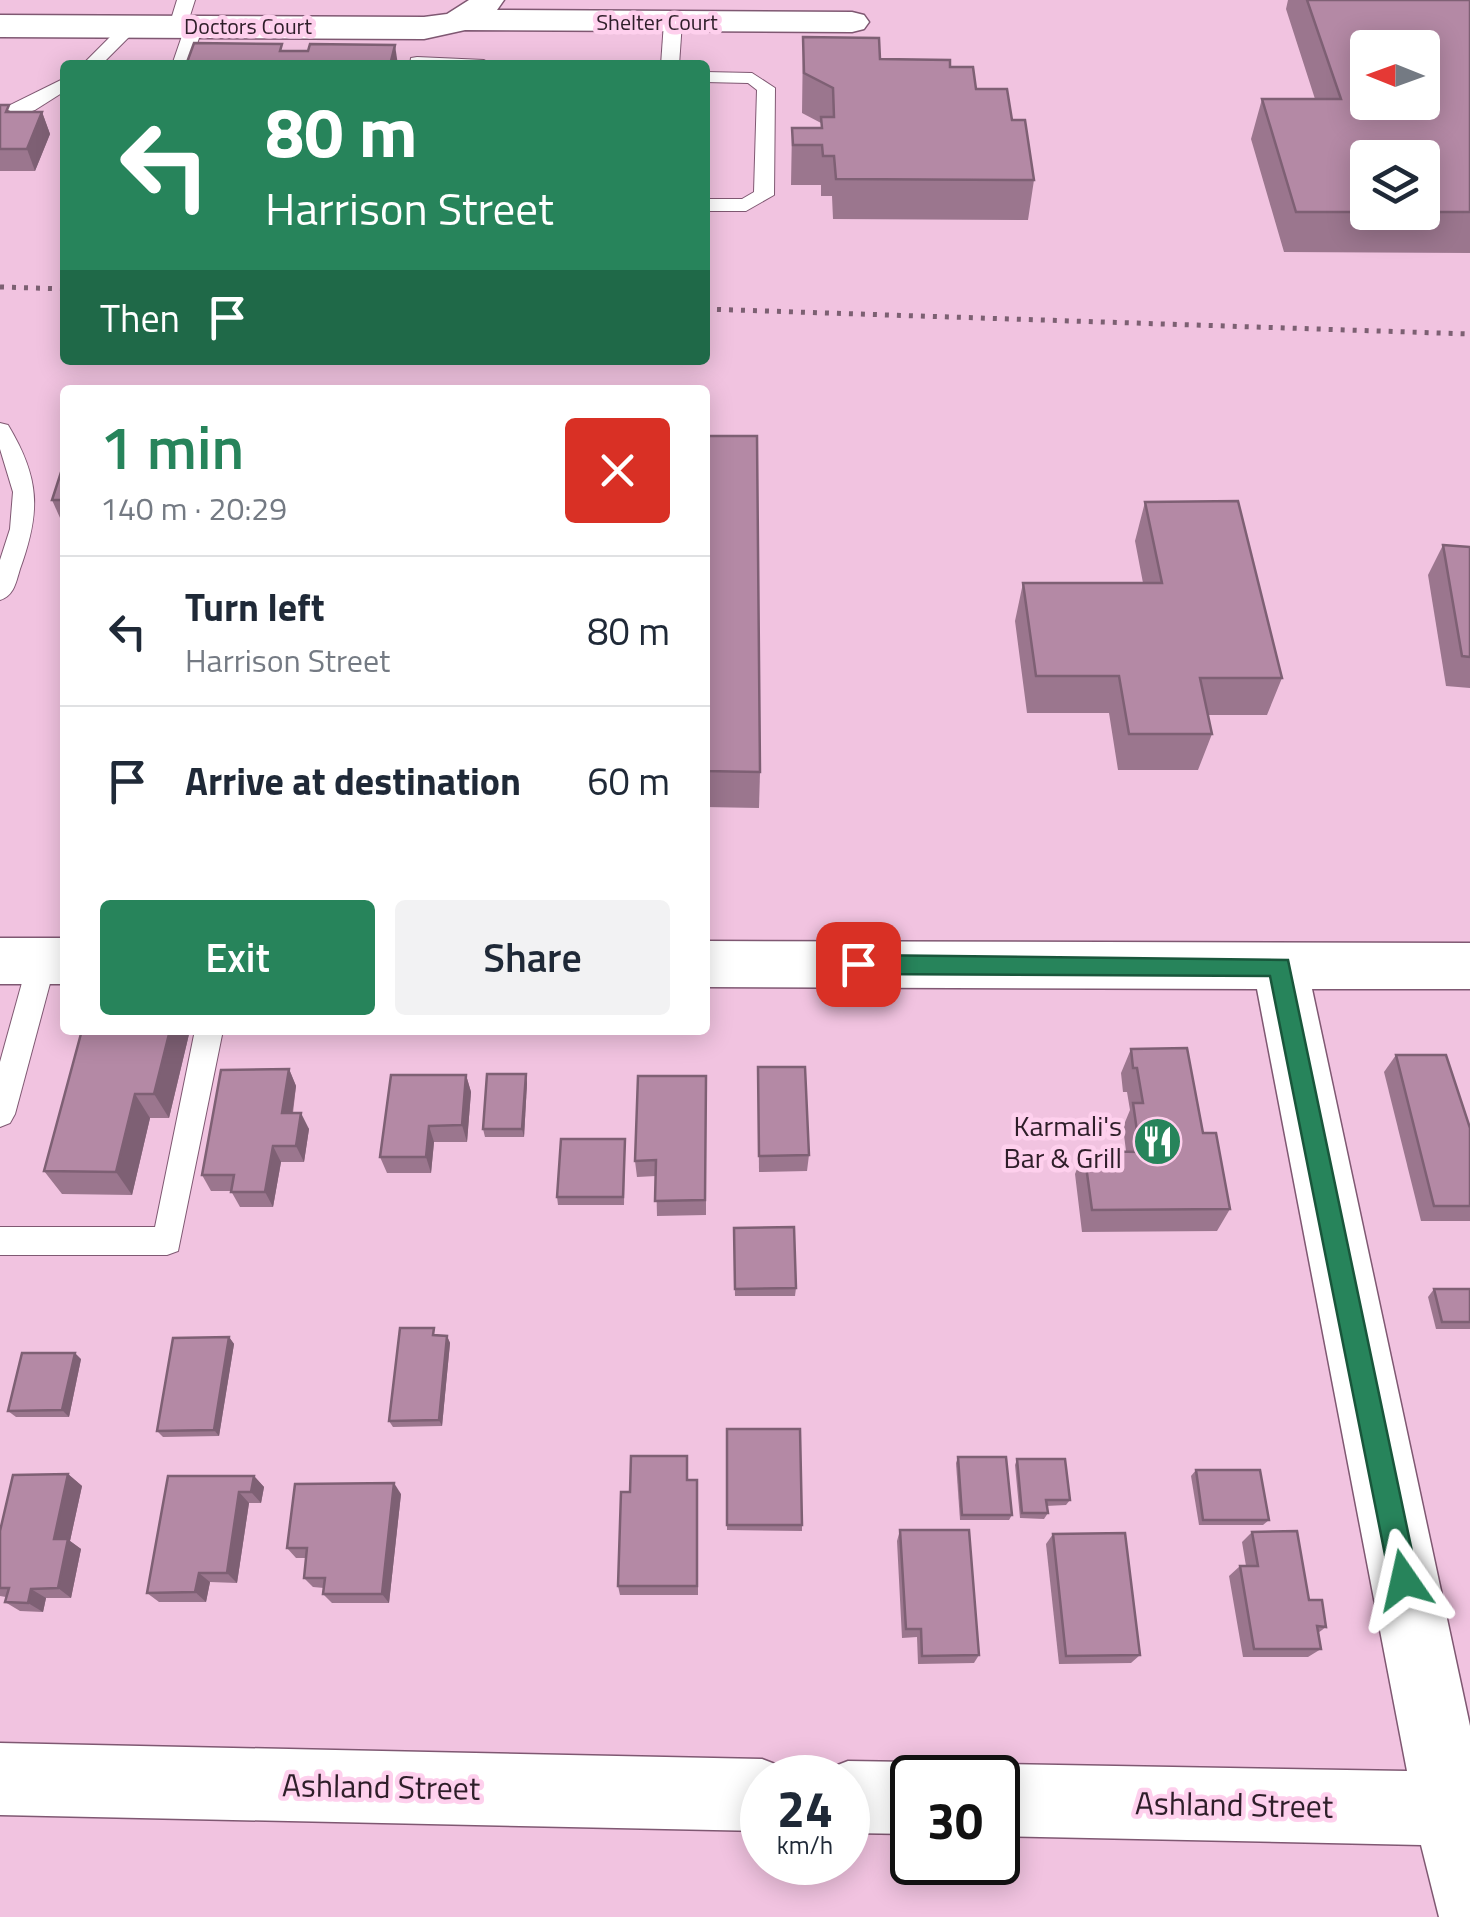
<!DOCTYPE html>
<html lang="en">
<head>
<meta charset="utf-8">
<style>
  :root { --surface:#fff; --page:#f2f2f3; --text:#1f2937; --muted:#747a83; --line:#e0e1e3; --accent:#27845b }
  body { margin:0; font-family:"Titillium Web",sans-serif; background:var(--page); color:var(--text); height:100vh; display:flex; flex-direction:column; font-size:38px; white-space:nowrap }
  * { box-sizing:border-box; margin:0 }
  p { font-size:32px; color:var(--muted) }
  .icon { flex:none; width:55px; height:55px; fill:none; stroke:currentColor; stroke-width:2; stroke-linecap:round; stroke-linejoin:round }
  .map { position:relative; flex:1; overflow:hidden }
  .details { position:absolute; left:60px; top:385px; width:650px; height:650px; display:flex; flex-direction:column; background:var(--surface); border-radius:10px; box-shadow:0 5px 25px #0003 }
  .details>* { flex:none }
  .banner { position:absolute; left:60px; top:60px; width:650px; height:305px; border-radius:10px; box-shadow:0 5px 25px #0003; background:#27845b; color:#fff; overflow:hidden }
  .needle { width:65px; rotate:271deg }
  .buttons { position:absolute; left:1350px; top:30px; display:grid; gap:20px }
  .buttons a { display:grid; place-items:center; width:90px; height:90px; border-radius:10px; background:var(--surface); box-shadow:0 5px 25px #0003; font-size:50px }
  .speed { position:absolute; left:740px; top:1755px; display:flex; gap:20px; font-size:50px; font-weight:700; text-align:center }
  .speed>* { display:grid; place-content:center; width:130px; height:130px; border-radius:50%; background:var(--surface); box-shadow:0 5px 25px #0003; line-height:1 }
  .speed small { font-size:25px; font-weight:400 }
  .speed .limit { border:5px solid #111; border-radius:15px; background:#fff; color:#111 }
  .pin { position:absolute; display:grid; place-items:center; width:85px; height:85px; color:#fff; margin:-42px; border-radius:20px; box-shadow:0 5px 15px #0006 }
  .me { position:absolute; width:110px; margin:-55px; rotate:349deg; stroke-linejoin:round; filter:drop-shadow(0 0 8px #0008) }
  .turn { display:flex; align-items:center; gap:35px; height:210px; padding:0 40px; font-size:45px }
  .turn .icon { width:130px; height:130px; stroke-width:2.5 }
  .turn b { display:block; font-size:70px; line-height:85px }
  .then { display:flex; align-items:center; height:95px; padding:0 40px; background:#0003; gap:20px; font-size:38px }
  .round { display:grid; place-items:center; flex:none; width:105px; height:105px; border-radius:10px; background:var(--page) }
  .summary { display:flex; align-items:center; justify-content:space-between; height:170px; padding:0 40px }
  h1 { font-size:60px; font-weight:600; line-height:75px; color:var(--accent) }
  .primary-button { display:flex; gap:20px; margin-top:auto; padding:20px 40px }
  .primary-button a { flex:1; height:115px; border-radius:10px; background:var(--accent); color:#fff; font-size:40px; font-weight:600; line-height:115px; text-align:center }
  .primary-button a+a { background:var(--page); color:var(--text) }
  ul { padding:0; list-style:none }
  li { display:flex; align-items:center; gap:30px; height:150px; padding:0 40px; border-top:2px solid var(--line) }
  li div { flex:1 }
  li b { display:block; font-size:38px }
  li em { font-style:normal }
  .map>svg:first-child { display:block }
  .lines { fill:none; stroke-linecap:round; stroke-linejoin:round }
  .service-casing { stroke:#7f5872; stroke-width:2 }
  .minor-casing { stroke:#7f5872; stroke-width:3 }
  .service { fill:#fff; fill-rule:evenodd }
  .minor { fill:#fff; fill-rule:evenodd }
  .rail { stroke:#7c6072; stroke-width:5; stroke-dasharray:4 8; stroke-linecap:butt }
  .wall { fill:#9b768e }
  .shaded-wall { fill:#7e6074 }
  .building { fill:#b489a5; stroke:#7e6074; stroke-width:2.5; fill-rule:evenodd }
  .route { fill:#27845b; stroke:#19563b; stroke-width:2.5 }
  .labels { text-anchor:middle; stroke-width:9; stroke-linejoin:round; paint-order:stroke }
  .far-street-label { font-size:22px; fill:#2e1e29; stroke:#fed0ed }
  .poi-label { font-size:28px; fill:#2e1e29; stroke:#fed0ed; text-anchor:end }
  .near-street-label { font-size:32px; fill:#2e1e29; stroke:#fed0ed }
</style>
</head>
<body>
<div class="map">
<svg width="1470" height="1917" viewBox="0 0 1470 1917">
  <rect width="100%" height="100%" fill="#f1c3e0"/>
  <g class="lines">
    <defs>
      <g id="service">
        <path d="M177,0h18l-7,22 15,4 -13,39h-18l12,-35 -15,-4z"/>
        <path d="M673,17l9,5 -3,43h-18l3,-43z"/>
        <path d="M131,21l9,5 -39,39h-19l43,-43z"/>
        <path d="M417,57l67,3 9,5h-83l1,-7z"/>
        <path d="M705,72l47,1 23,15 -1,107 -28,16h-41v-12h37l12,-7 3,-102 -9,-7 -43,-1z"/>
        <path d="M65,78v13l-30,19 -35,12v-12z"/>
        <path d="M0,423l8,2c32,53 33,86 12,144 -4,13 -6,27 -20,31v-40l10,-31 3,-37 -13,-43z"/>
        <path d="M42,949l10,4 4,8 -41,153 -5,9 -10,4v-65l28,-101 4,-8z"/>
        <path d="M195,1030h28l-45,221 -11,4h-167v-28h155z"/>
      </g>
      <g id="minor">
        <path d="M469,0h35l-7,10 355,2 12,3 5,7 -5,7 -12,3 -387,-2 -41,9 -424,-2v-22l424,2 23,-3z"/>
        <rect x="0" y="938" width="65" height="46"/>
        <path d="M705,941l765,2v46h-158l158,737v191h-31l-18,-72 -423,-9v-58h-27l27,-14 409,7 -150,-782 -552,-2z"/>
        <path d="M0,1743l762,16 26,10 3,9h-29v53l-762,-16z"/>
        <path d="M848,1761l64,1 26,10 2,6h-28v56l-64,-1v-55h-28l2,-7z"/>
      </g>
    </defs>
    <use href="#service" class="service-casing"/>
    <use href="#minor" class="minor-casing"/>
    <use href="#service" class="service"/>
    <use href="#minor" class="minor"/>
    <g class="rail">
      <path d="M0,287l65,2"/>
      <path d="M705,309l765,25"/>
    </g>
  </g>
  <g class="wall">
    <path d="M1288,0h182v253l-186,-1 -33,-113 11,-40h53l-29,-90z"/>
    <path d="M803,37l77,22 70,8 62,53 22,60 -6,40 -195,-1 -1,-23h-11v-11h-30l1,-57h29v-5l-19,-10z"/>
    <path d="M0,105l12,7h30l8,22 -15,37h-35z"/>
    <path d="M705,436l55,336 -1,36 -54,-1z"/>
    <path d="M65,460v69l-13,-29z"/>
    <path d="M1145,502l137,176 -15,37h-59l4,19 -14,36h-80l-9,-57h-82l-12,-92 8,-38h120l-8,-42z"/>
    <path d="M1443,545l27,2v141l-24,-2 -18,-111z"/>
    <path d="M82,1030h108l-21,88h-19l-18,77 -70,-1 -18,-23z"/>
    <path d="M1131,1049l72,84 27,76 -13,22 -135,1 -7,-58 9,-23h42l-3,-24 7,-17 -3,-18h-4l-2,-19z"/>
    <path d="M1396,1055l74,73v93h-49l-37,-149z"/>
    <path d="M758,1067l51,88 -2,16 -48,1z"/>
    <path d="M289,1069l7,17 -3,27 16,16 -5,33h-23l-8,45h-33l-9,-16h-20l-9,-16z"/>
    <path d="M526,1074l1,9 -3,54h-39l-2,-8z"/>
    <path d="M466,1075l5,17 -4,50h-33l-3,31h-44l-7,-16z"/>
    <path d="M706,1076v139l-49,1 -1,-40 -19,1 -2,-16z"/>
    <path d="M625,1139l-1,66h-66l-1,-8z"/>
    <path d="M734,1228l62,60 -1,8h-60z"/>
    <path d="M1434,1289h36v40h-34l-8,-32z"/>
    <path d="M436,1335l11,1 3,7 -8,83 -49,1 -4,-6z"/>
    <path d="M229,1337l5,7 -15,92 -56,1 -6,-6z"/>
    <path d="M81,1359l-12,58h-53l-8,-6z"/>
    <path d="M727,1429l75,96v6l-75,-1z"/>
    <path d="M958,1457l54,58 -3,5h-49l-4,-57z"/>
    <path d="M1017,1459l53,41 -4,5 -20,1 2,7 -4,6 -24,-1 -5,-53z"/>
    <path d="M1196,1470l73,50 -6,5h-64l-8,-49z"/>
    <path d="M68,1474l14,12 -12,55 11,8 -10,49h-25l-3,14 -23,-1 -15,-9 1,-5 -6,-1v-65z"/>
    <path d="M254,1476l10,11 -3,16h-12l-12,80 -27,-1 -4,20h-47l-12,-9z"/>
    <path d="M688,1480l10,11v104h-78l-2,-9 12,-94z"/>
    <path d="M401,1494l-12,109h-57l-9,-9 1,-6 -11,-1 -9,-9 2,-20h-10l-9,-10z"/>
    <path d="M900,1530l79,125 -5,8 -56,1 -1,-27 -15,1 -5,-97z"/>
    <path d="M1252,1532l74,95 -8,6 3,16 -13,8h-65l-14,-81 11,-10h6l-4,-24z"/>
    <path d="M1053,1534l87,121 -9,8 -72,1 -13,-120z"/>
  </g>
  <g class="shaded-wall">
    <path d="M395,45l3,20h-8z"/>
    <path d="M42,112l8,22 -15,37 -8,-22z"/>
    <path d="M170,1030h20l-21,88 -15,-24z"/>
    <path d="M289,1069l7,17 -6,43 -8,-16z"/>
    <path d="M526,1074l1,9 -3,54 -2,-8z"/>
    <path d="M466,1075l5,17 -4,50 -5,-17z"/>
    <path d="M135,1094l15,24 -18,77 -16,-23z"/>
    <path d="M301,1113l8,16 -5,33 -8,-16z"/>
    <path d="M429,1126l5,16 -3,31 -5,-16z"/>
    <path d="M273,1146l8,16 -8,45 -8,-15z"/>
    <path d="M447,1336l3,7 -8,83 -3,-6z"/>
    <path d="M229,1337l5,7 -15,92 -5,-6z"/>
    <path d="M75,1353l6,6 -12,58 -7,-7z"/>
    <path d="M68,1474l14,12 -12,55 11,8 -10,49 -13,-10 -4,-49z"/>
    <path d="M254,1476l10,11 -3,16 -10,-11z"/>
    <path d="M394,1483l7,11 -12,109 -7,-9z"/>
    <path d="M239,1492l10,11 -12,80 -10,-10z"/>
    <path d="M199,1573l11,9 -4,20 -11,-10z"/>
    <path d="M31,1589l15,9 -3,14 -15,-9z"/>
  </g>
  <g class="building">
    <path d="M1307,0h163v212h-48v-54h-54v54h-72l-34,-113h79zM1368,48h54v54h-54z"/>
    <path d="M803,37l76,1 1,21 70,1v7h23l3,22h31l5,31h13l9,60 -198,-1 -2,-23h-11l-1,-11h-29l-1,-17h30l-1,-11h13l-1,-29 -29,-15z"/>
    <path d="M194,43l88,1 -2,7h28l2,-7 85,1 -5,20h-204z"/>
    <path d="M0,105h9l-3,7h36l-15,37h-27z"/>
    <path d="M705,436h52l3,336 -55,-1z"/>
    <path d="M65,460v40h-13z"/>
    <path d="M1238,501l44,177h-82l12,56h-83l-10,-58h-83l-13,-93h139l-17,-81z"/>
    <path d="M1443,545l27,2v110l-8,-1z"/>
    <path d="M82,1030h88l-16,64h-19l-19,78 -72,-1z"/>
    <path d="M1187,1048l16,85h13l14,76 -138,1 -8,-59 56,1 -7,-49h10l-6,-35h-4l-2,-19z"/>
    <path d="M1396,1055h50l24,73v78h-36z"/>
    <path d="M758,1067h47l4,88 -50,1z"/>
    <path d="M289,1069l-7,44h19l-5,33h-23l-8,46h-34l3,-17h-32l19,-105z"/>
    <path d="M487,1074h39l-4,55h-39z"/>
    <path d="M391,1075h75l-4,50 -33,1 -3,31h-46z"/>
    <path d="M638,1076h68l-1,124 -50,1 1,-41 -21,1z"/>
    <path d="M561,1139h64l-2,58h-66z"/>
    <path d="M794,1227l2,61 -61,1 -1,-61z"/>
    <path d="M1434,1289h36v33h-28z"/>
    <path d="M400,1328h34l-1,7 14,1 -8,84 -50,1z"/>
    <path d="M229,1337l-15,93 -57,1 16,-93z"/>
    <path d="M22,1353h53l-13,57 -54,1z"/>
    <path d="M727,1429h73l2,96h-75z"/>
    <path d="M631,1456h56v24h10v106h-79l3,-94h9z"/>
    <path d="M958,1457h48l6,58h-50z"/>
    <path d="M1017,1459h48l5,41h-24l2,13h-26z"/>
    <path d="M1196,1470h64l9,50h-66z"/>
    <path d="M68,1474l-14,65h14l-10,49 -27,1 -3,14 -23,-1 4,-14h-9v-57l13,-56z"/>
    <path d="M168,1476h86l-3,16h-12l-12,81h-28l-4,19 -48,1z"/>
    <path d="M394,1483l-12,111h-59l2,-16h-21l3,-30h-20l8,-64z"/>
    <path d="M900,1530h69l10,125 -57,1 -1,-27h-15z"/>
    <path d="M1297,1531l12,69h13l4,27 -9,-1 4,23h-67l-14,-83h18l-6,-34z"/>
    <path d="M1125,1533l15,122 -74,1 -13,-122z"/>
  </g>
  <path class="route" d="M858,955l430,5 130,620 -4,9 -10,5 -10,-5 -4,-9 -120,-604 -412,-2 -8,-3 -3,-7 3,-6z"/>
  <defs>
    <symbol id="restaurant-disc" viewBox="-11 -11 22 22"><circle r="9.5" fill="#27845b" stroke="#fed0ed"/><path d="M-5-6h1v4h1v-4h1v4h1v-4h1v5L-1.5 .5V6h-2V.5L-5-1ZM5-6V6H3V1.5H1.5Q1.5-4 5-6Z" fill="#fff"/></symbol>
  </defs>
  <g fill-rule="evenodd">
    <use href="#restaurant-disc" x="1130" y="1114" width="55" height="55"/>
  </g>
  <g class="labels">
    <g class="far-street-label">
      <text x="657" y="30">Shelter Court</text>
      <text x="248" y="34">Doctors Court</text>
    </g>
    <g class="poi-label">
      <text x="1122" y="1136">Karmali's<tspan x="1122" dy="32">Bar &amp; Grill</tspan></text>
    </g>
    <g class="near-street-label">
      <text transform="translate(381 1787) rotate(1)" y="11">Ashland Street</text>
      <text transform="translate(1234 1805) rotate(1)" y="11">Ashland Street</text>
    </g>
  </g>
</svg>
<div class="buttons">
<a><svg class="needle" viewBox="-14 -14 28 28"><path d="M0-13l5 13h-10z" fill="#e53935"/><path d="M0 13l5-13h-10z" fill="#747a83"/></svg></a>
<a><svg class="icon" aria-label="layers" viewBox="0 0 24 24"><path d="M12 4l9 5-9 5-9-5zM3 14l9 5 9-5"/></svg></a>
</div>
<div class="speed"><div>24<small>km/h</small></div><div class="limit">30</div></div>
<div class="pin" style="left:858px;top:964px;background:#d93025"><svg class="icon" aria-label="arrive" viewBox="0 0 24 24"><path d="M6 21V4h12l-3 4 3 4H6"/></svg></div>
<svg class="me" style="left:1404px;top:1580px" viewBox="-20 -20 40 40"><path d="M0-17L14 15 0 8-14 15z" fill="#27845b" stroke="#fff" stroke-width="4"/></svg>
<div class="banner">
<div class="turn"><svg class="icon" aria-label="left" viewBox="0 0 24 24"><path d="M17 20v-9H6M10 6l-5 5 5 5"/></svg><div><b>80 m</b>Harrison Street</div></div>
<div class="then">Then<svg class="icon" aria-label="arrive" viewBox="0 0 24 24"><path d="M6 21V4h12l-3 4 3 4H6"/></svg></div>
</div>
<section class="details">
<div class="summary"><div><h1>1 min</h1><p>140 m · 20:29</p></div><a class="round" style="background:#d93025;color:#fff"><svg class="icon" aria-label="close" viewBox="0 0 24 24"><path d="M6 6l12 12M18 6L6 18"/></svg></a></div>
<ul>
<li><svg class="icon" aria-label="left" viewBox="0 0 24 24"><path d="M17 20v-9H6M10 6l-5 5 5 5"/></svg><div><b>Turn left</b><p>Harrison Street</p></div><em>80 m</em></li>
<li><svg class="icon" aria-label="arrive" viewBox="0 0 24 24"><path d="M6 21V4h12l-3 4 3 4H6"/></svg><div><b>Arrive at destination</b></div><em>60 m</em></li>
</ul>
<div class="primary-button"><a>Exit</a><a>Share</a></div>
</section>
</div>
</body>
</html>
